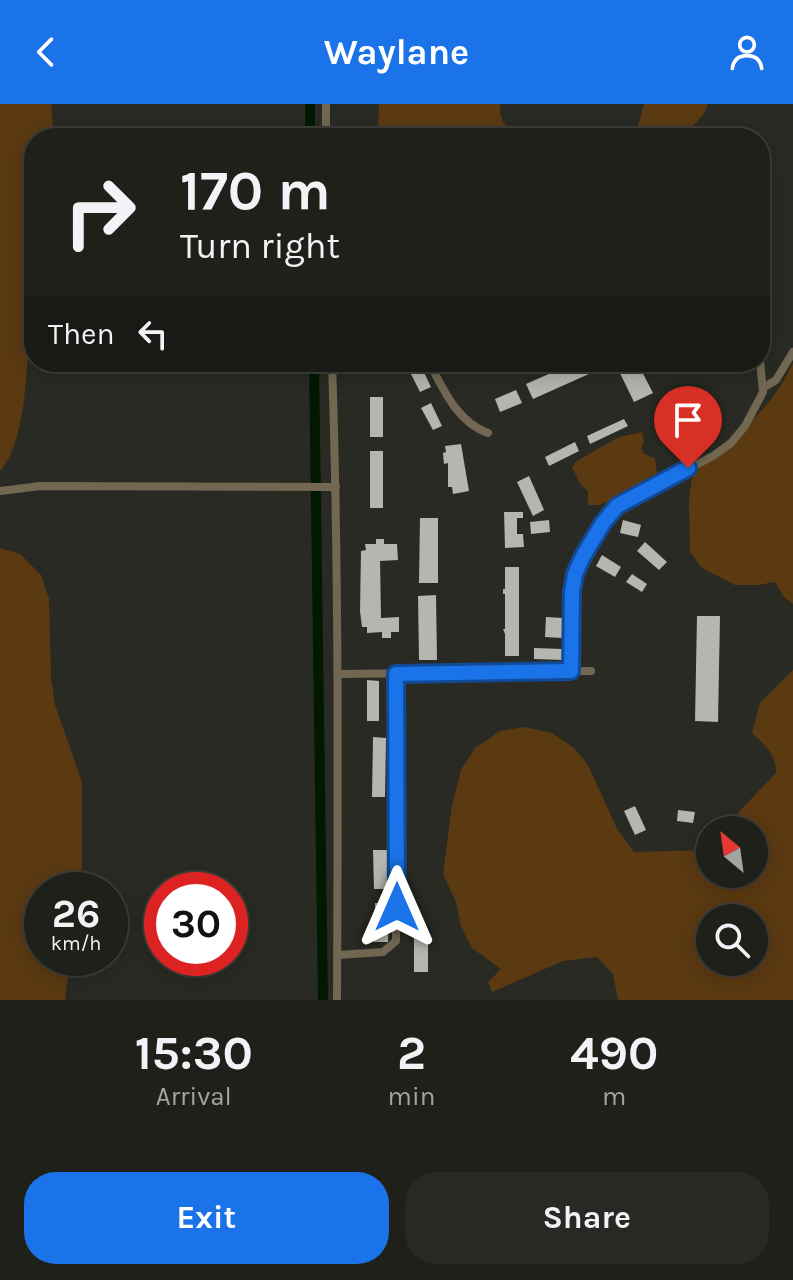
<!DOCTYPE html>
<html lang="en">
<head>
<meta charset="utf-8">
<style>
  :root { --surface:#20201b; --page:#282824; --text:#f1f3f6; --muted:#a2a3a3; --line:#3d3e3a; --accent:#1a73e8 }
  body { margin:0; font-family:Karla,sans-serif; background:var(--page); color:var(--text); height:100vh; display:flex; flex-direction:column; font-size:30px; white-space:nowrap }
  * { box-sizing:border-box; margin:0 }
  p { font-size:26px; color:var(--muted) }
  .icon { flex:none; width:44px; height:44px; fill:none; stroke:currentColor; stroke-width:2; stroke-linecap:round; stroke-linejoin:round }
  .map { position:relative; height:896px; overflow:hidden }
  .details { display:flex; flex-direction:column; background:var(--surface); flex:1 }
  .details>* { flex:none }
  .hud { position:absolute; left:24px; top:24px; width:746px; height:244px; border-radius:32px; box-shadow:0 4px 20px #0003,0 0 0 2px var(--line); background:#20201b; color:var(--text); overflow:hidden }
  .needle { width:52px; rotate:331deg }
  .fabs { position:absolute; left:696px; top:712px; display:grid; gap:16px }
  .fabs a { display:grid; place-items:center; width:72px; height:72px; border-radius:50%; background:var(--surface); box-shadow:0 4px 20px #0003,0 0 0 2px var(--line); font-size:40px }
  .speed { position:absolute; left:24px; top:768px; display:flex; gap:16px; font-size:40px; font-weight:700; text-align:center }
  .speed>* { display:grid; place-content:center; width:104px; height:104px; border-radius:50%; background:var(--surface); box-shadow:0 4px 20px #0003,0 0 0 2px var(--line); line-height:1 }
  .speed small { font-size:20px; font-weight:400 }
  .speed .limit { border:12px solid #d22; background:#fff; color:#111 }
  .pin { position:absolute; display:grid; place-items:center; width:68px; height:68px; color:#fff; margin:-82px -34px; border-radius:50% 50% 50% 0; rotate:-45deg; box-shadow:0 0 8px #0007 }
  .pin .icon { rotate:45deg }
  .me { position:absolute; width:88px; margin:-44px; rotate:0deg; stroke-linejoin:round; filter:drop-shadow(0 0 6px #0008) }
  .turn { display:flex; align-items:center; gap:28px; height:168px; padding:0 24px; font-size:36px }
  .turn .icon { width:104px; height:104px; stroke-width:2.5 }
  .turn b { display:block; font-size:56px; line-height:68px }
  .then { display:flex; align-items:center; height:76px; padding:0 24px; background:#0003; gap:16px; font-size:30px }
  .eta { display:flex; justify-content:space-evenly; align-items:center; height:136px; text-align:center }
  .eta b { font-size:48px; font-weight:700; line-height:56px }
  .button { display:flex; gap:16px; margin-top:auto; padding:16px 24px }
  .button a { flex:1; height:92px; border-radius:32px; background:var(--accent); color:#fff; font-size:32px; font-weight:700; line-height:92px; text-align:center }
  .button a+a { background:var(--page); color:var(--text) }
  header { display:flex; justify-content:space-between; align-items:center; height:104px; padding:0 24px; background:var(--accent); color:#fff; font-size:36px; font-weight:700 }
  .map>svg:first-child { display:block }
  .green { fill:#5b3a12; fill-rule:evenodd }
  .lines { fill:none; stroke-linecap:round; stroke-linejoin:round }
  .canal { stroke:#001900; stroke-width:10 }
  .building { fill:#b3b7af }
  .street { stroke:#726851; stroke-width:8 }
  .route-casing { stroke:#114b97; stroke-width:20 }
  .route { stroke:#1a73e8; stroke-width:14 }
</style>
</head>
<body>
<header><svg class="icon" aria-label="back" viewBox="0 0 24 24"><path d="M15 5l-7 7 7 7"/></svg>Waylane<svg class="icon" aria-label="person" viewBox="0 0 24 24"><circle cx="12" cy="8" r="4"/><path d="M4 21q1-7 8-7t8 7"/></svg></header>
<div class="map">
<svg width="793" height="896" viewBox="0 0 793 896">
  <rect width="100%" height="100%" fill="#2a2a24"/>
  <g class="green">
    <path d="M0,0h51l3,34h-20v186l-4,2c-4,40 -3,116 -30,145z"/>
    <path d="M379,0h121c-1,18 8,27 23,34h-145z"/>
    <path d="M644,0h64l-5,11 -22,23h-54l11,-12z"/>
    <path d="M793,259v241l-9,-7 -9,-15 -17,3h-23l-33,-17 -12,-16 -1,-51 4,-31c40,-31 79,-60 100,-107z"/>
    <path d="M642,328l2,9 -3,8 3,5 11,4 2,15 -11,15 -47,17h-11v-14l-7,-6 -9,-18 5,-6 42,-24z"/>
    <path d="M0,444l20,6 21,21 8,24 2,79 4,27 27,77v108h-40v68h28l-5,42h-65z"/>
    <path d="M793,566v330h-175l-5,-26 -16,-17 -34,4 -71,31 -4,-10 13,-13 -29,-21 -11,-22 -5,-24 -13,-28 9,-68 9,-36 14,-22 25,-17 24,-4 28,6 22,15 14,17 29,64 17,23 76,-2v24h44v-44h-19l1,-15 40,-42c0,-19 -11,-28 -24,-40l8,-30zM710,814h44v44h-44z"/>
  </g>
  <g class="lines">
    <g class="canal">
      <path d="M310,0v34"/>
      <path d="M314,258l9,638"/>
    </g>
  </g>
  <g class="building">
    <path d="M405,258h14l12,25 -11,5z"/>
    <path d="M576,258h20l4,7 -67,30 -7,-15z"/>
    <path d="M623,258h14l16,31 -19,9 -18,-37z"/>
    <path d="M516,286l6,13 -22,9 -5,-13z"/>
    <rect x="370" y="293" width="13" height="40"/>
    <path d="M431,299l11,23 -9,4 -12,-22z"/>
    <path d="M701,311l11,5 -8,15 -11,-6 3,-5 4,2 2,-5 -3,-2z"/>
    <path d="M624,315l4,7 -38,18 -3,-8z"/>
    <path d="M575,338l4,9 -30,15 -4,-9z"/>
    <path d="M461,340l8,47 -16,3 -1,-7h-4v-24l-4,1 -1,-11 3,-1 -1,-6z"/>
    <rect x="370" y="347" width="13" height="57"/>
    <path d="M529,372l15,34 -11,6 -16,-34z"/>
    <path d="M504,408h19v6h-6v16h6l1,13 -19,1z"/>
    <path d="M420,414h18v65h-19z"/>
    <path d="M549,416l1,12 -19,2 -1,-12z"/>
    <path d="M623,416l18,5 -3,12 -18,-4z"/>
    <path d="M376,435h8v5h13l1,16 -18,1 1,57 18,-1v15h-8v6h-9v-6l-15,1v-6h-5l-2,-16 1,-60 5,-1 -1,-6h11z"/>
    <path d="M645,438l22,20 -8,8 -22,-19z"/>
    <path d="M602,451l19,12 -6,10 -19,-11z"/>
    <path d="M505,463h14v89h-14v-22l-2,-5h2v-35h-2v-5h2z"/>
    <path d="M632,470l15,10 -5,8 -16,-10z"/>
    <path d="M436,491l1,65h-18l-1,-64z"/>
    <path d="M697,512h23l-2,106 -23,-1z"/>
    <path d="M546,513l17,1 -1,20 -17,-1z"/>
    <path d="M534,544l29,1v11l-29,-1z"/>
    <path d="M367,576l12,1v40h-12z"/>
    <path d="M373,633l13,1 -1,59h-13z"/>
    <path d="M635,702l11,24 -11,5 -11,-24z"/>
    <path d="M678,706l17,2 -2,11 -16,-2z"/>
    <path d="M373,746h14v39h-13z"/>
    <path d="M375,799h14l-1,39h-14z"/>
    <rect x="414" y="829" width="14" height="39"/>
  </g>
  <g class="lines">
    <g class="street">
      <path d="M326,0v34"/>
      <path d="M332,258c7,213 6,425 5,638"/>
      <path d="M429,258c14,27 28,60 59,71"/>
      <path d="M763,284l13,-8 17,-28"/>
      <path d="M0,387l40,-5 296,1"/>
      <path d="M571,567l4,-97 28,-51 14,-17 96,-50 18,-13 14,-17 18,-34 -3,-32"/>
      <path d="M338,570l253,-3"/>
      <path d="M338,851l45,-3 13,-11v-267"/>
    </g>
  </g>
  <g class="lines">
    <defs>
      <path id="route" d="M397,803l-1,-233 175,-3 1,-79 3,-18 8,-18 20,-33 14,-17 71,-38"/>
    </defs>
    <use href="#route" class="route-casing"/>
    <use href="#route" class="route"/>
  </g>
</svg>
<div class="fabs">
<a><svg class="needle" viewBox="-14 -14 28 28"><path d="M0-13l5 13h-10z" fill="#e53935"/><path d="M0 13l5-13h-10z" fill="#a2a3a3"/></svg></a>
<a><svg class="icon" aria-label="search" viewBox="0 0 24 24"><circle cx="10" cy="10" r="6"/><path d="M15 15l6 6"/></svg></a>
</div>
<div class="speed"><div>26<small>km/h</small></div><div class="limit">30</div></div>
<div class="pin" style="left:688px;top:364px;background:#d93025"><svg class="icon" aria-label="arrive" viewBox="0 0 24 24"><path d="M6 21V4h12l-3 4 3 4H6"/></svg></div>
<svg class="me" style="left:397px;top:803px" viewBox="-20 -20 40 40"><path d="M0-17L14 15 0 8-14 15z" fill="#1a73e8" stroke="#fff" stroke-width="4"/></svg>
<div class="hud">
<div class="turn"><svg class="icon" aria-label="right" viewBox="0 0 24 24"><path d="M7 20v-9h11M14 6l5 5-5 5"/></svg><div><b>170 m</b>Turn right</div></div>
<div class="then">Then<svg class="icon" aria-label="left" viewBox="0 0 24 24"><path d="M17 20v-9H6M10 6l-5 5 5 5"/></svg></div>
</div>
</div>
<section class="details">
<div class="eta">
<div><b>15:30</b><p>Arrival</p></div>
<div><b>2</b><p>min</p></div>
<div><b>490</b><p>m</p></div>
</div>
<div class="button"><a>Exit</a><a>Share</a></div>
</section>
</body>
</html>
